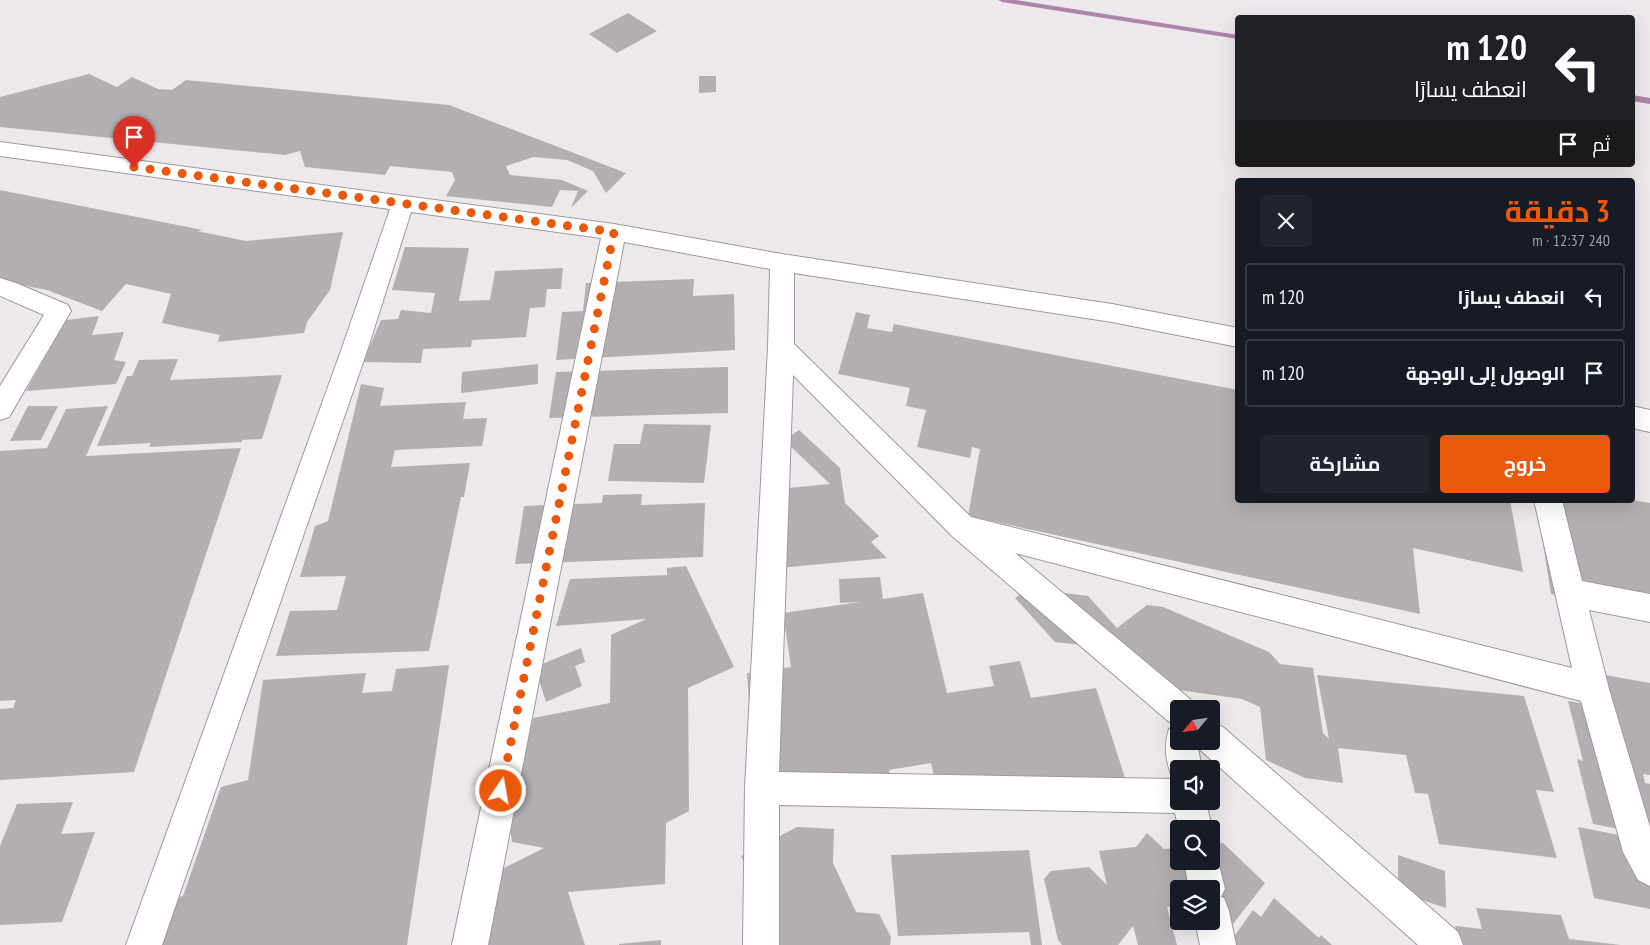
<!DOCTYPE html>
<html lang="ar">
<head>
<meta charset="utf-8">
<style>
  :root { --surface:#171b24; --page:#20242c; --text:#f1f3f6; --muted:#9ea1a6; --line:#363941; --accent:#ea580c }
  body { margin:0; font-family:"PT Sans Narrow",Cairo,sans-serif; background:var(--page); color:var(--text); direction:rtl; height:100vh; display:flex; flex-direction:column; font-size:19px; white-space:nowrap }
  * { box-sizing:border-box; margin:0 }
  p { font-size:16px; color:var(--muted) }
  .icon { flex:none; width:28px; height:28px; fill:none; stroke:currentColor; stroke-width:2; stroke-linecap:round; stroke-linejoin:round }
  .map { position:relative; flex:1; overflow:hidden; direction:ltr }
  .side { position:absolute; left:1235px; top:178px; width:400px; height:325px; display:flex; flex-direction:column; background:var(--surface); border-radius:5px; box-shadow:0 5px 20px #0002; direction:rtl }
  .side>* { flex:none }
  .banner { position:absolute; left:1235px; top:15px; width:400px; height:152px; border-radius:5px; box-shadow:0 5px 20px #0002; direction:rtl; background:#202124; color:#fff; overflow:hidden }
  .needle { width:32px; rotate:241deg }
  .tools { position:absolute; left:1170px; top:700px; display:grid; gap:10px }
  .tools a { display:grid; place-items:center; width:50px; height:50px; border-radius:5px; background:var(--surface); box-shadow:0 5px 20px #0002; font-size:25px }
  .pin { position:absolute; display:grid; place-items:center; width:42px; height:42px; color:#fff; margin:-51px -21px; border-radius:50% 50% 50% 0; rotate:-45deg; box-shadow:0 0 5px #0007 }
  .pin .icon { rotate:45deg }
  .me { position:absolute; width:55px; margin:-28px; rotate:12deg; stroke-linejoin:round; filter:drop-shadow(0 0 4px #0008) }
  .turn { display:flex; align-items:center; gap:18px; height:105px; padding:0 25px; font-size:22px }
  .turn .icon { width:65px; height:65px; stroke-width:2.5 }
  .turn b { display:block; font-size:35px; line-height:42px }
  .then { display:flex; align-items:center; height:48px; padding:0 25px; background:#0003; gap:10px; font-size:19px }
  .round { display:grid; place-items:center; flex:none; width:52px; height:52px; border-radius:5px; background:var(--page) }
  .summary { display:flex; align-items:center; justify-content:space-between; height:85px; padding:0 25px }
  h1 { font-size:30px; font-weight:700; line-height:38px; color:var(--accent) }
  .primary-button { display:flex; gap:10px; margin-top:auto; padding:10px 25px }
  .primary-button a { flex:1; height:58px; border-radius:5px; background:var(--accent); color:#fff; font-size:20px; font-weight:700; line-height:58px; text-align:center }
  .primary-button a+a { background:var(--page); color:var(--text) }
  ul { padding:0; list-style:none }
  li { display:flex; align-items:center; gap:15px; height:68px; margin:0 10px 8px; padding:0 15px; border:2px solid var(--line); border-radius:5px }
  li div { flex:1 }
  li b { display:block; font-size:19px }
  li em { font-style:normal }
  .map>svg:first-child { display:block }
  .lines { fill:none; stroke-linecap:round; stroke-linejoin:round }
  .stream { fill:#ae84a9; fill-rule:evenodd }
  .building { fill:#b2aeb1 }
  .minor-casing { stroke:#9d999c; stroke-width:2 }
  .minor { fill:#fff; fill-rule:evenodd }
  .route { stroke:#ea580c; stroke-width:9; stroke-dasharray:0 16.2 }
</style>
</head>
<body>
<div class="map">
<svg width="1650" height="945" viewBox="0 0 1650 945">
  <rect width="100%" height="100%" fill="#ede8ec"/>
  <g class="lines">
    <g class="stream">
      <path d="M998,0h18l222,35v4l-236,-37z"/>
      <path d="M1632,95l18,3v6l-18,-3z"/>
    </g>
  </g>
  <g class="building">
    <path d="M628,13l29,18 -40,22 -28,-19z"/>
    <path d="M89,74l28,13 15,-10 26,12 14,1 14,-10 263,25 177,68 -20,20 -13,-22 -26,-11 -33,-3 -28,9 4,9 52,5 26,11 -17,17 7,-17 -18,-1 -8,17 -106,-11 9,-16 -3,-8 -62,-6 -5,9 -80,-8 -5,-16 -15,4 -285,-28v-30z"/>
    <path d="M699,76h17v16l-17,1z"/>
    <path d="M0,190l203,40 -6,1 49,10 97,-9 -13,58 -23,32 -3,11 -86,9 2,-7 -58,-12 9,-29 -45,-10 -24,27 -55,-21 -47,-9z"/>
    <path d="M405,247l64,1 -10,53 31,-1 5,-29 68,-3 -2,21h-14l-2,18 -15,1 -4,29 -54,3 -1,7 -48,2 -2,14 -58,-1 18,-42 17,-1 3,-9 30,3 4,-20 -43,-3z"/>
    <path d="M694,279l-1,17 41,-2 1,56 -179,10 6,-48 21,-1 3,-28z"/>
    <path d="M856,312l14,3 -3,13 25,4 2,-8 344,66v110h272l13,72 -110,-24 7,66 -452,-98 12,-67 -8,-2 -2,11 -53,-11 9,-37 -20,-4 4,-18 -72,-14z"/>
    <path d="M99,316l-7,19 32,-3 -10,28 12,2 -10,22 -90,7 40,-71z"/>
    <path d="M178,359l-8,21 112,-5 -20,64 -20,1v2l-93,5 2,-4 -54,3 30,-70h5l7,-16z"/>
    <path d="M538,364v20l-77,9 1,-21z"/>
    <path d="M728,367v46l-179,5 7,-46z"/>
    <path d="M361,384l23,4 -4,18 86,-4 -3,17 24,-1 -5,28 -87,4 -4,17 79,-4 -6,34h-3l-32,154 -153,5 14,-45 47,-1 9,-34 -46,1 15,-51 13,-5z"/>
    <path d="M28,406h30l-17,34 -31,1z"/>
    <path d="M108,406l-22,50 155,-8 -107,324 -134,8v-71l13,-1 3,-8 -16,1v-250l47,-3 19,-39z"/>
    <path d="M644,424l67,1 -7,58 -96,-2 6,-37h26z"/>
    <path d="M799,430l41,38 5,35 34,33 -8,6 16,16 -119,11 10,-80 52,-5 -46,-44z"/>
    <path d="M642,494l-1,11 64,-2 -2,54 -188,7 9,-58 78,-3 1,-8z"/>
    <path d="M1536,500h96l18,3v113l-99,-22z"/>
    <path d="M686,566l48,101 -46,21 1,123 -23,12 -1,61 -97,8 17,53h-102l15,-74 46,-23 -32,-6 -2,-16 8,-48 15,-60 77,-15 1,-68 35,-16 -90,7 14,-47 97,-4v-7z"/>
    <path d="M880,577l3,22 40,-6 24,100 47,-7 -5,-20 31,-5 11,37 65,-10 32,99 -189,10 -8,-34 -42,7 2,13 -135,22 -9,-132 44,-6 -8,-54 77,-11 -20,1 -1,-24z"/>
    <path d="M1032,586l9,4 47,6 29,32 30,-23 16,2 106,45 11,12 33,4 10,65 6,6 -12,-64 207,21 30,96 -18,-2 21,68 -118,-14 -11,-50 -13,-1 -9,-38 -68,-7 5,35 -38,-5 -39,-18 -6,-53 -18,-8 -70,-10 -74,-42 -43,-5 -40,-44z"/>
    <path d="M581,648l4,14 -10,4 7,20 -36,16 -11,-35z"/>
    <path d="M449,665l-42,280h-253l13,-46 16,-3 38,-109 27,-7 15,-100 103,-7 -4,20 30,-2 4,-22z"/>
    <path d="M1599,674l51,9v92l-7,-1 2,9 5,1v51l-57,-11 -16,-65 6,2 -15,-60 40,7z"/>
    <path d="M73,802l-12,32 34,-2 -33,90 -62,3v-79l17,-42z"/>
    <path d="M797,827l37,2 -1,34 23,49 23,2 12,23 -1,8h-128l2,-33 -23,-56z"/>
    <path d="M1578,827l72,14v68l-56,-11z"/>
    <path d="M1147,833l17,16 15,-1v13h32v-17l12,-1 42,40 -36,46 -18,-40h-32v17l-12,1 10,38h-39l-5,-19 -15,19h-56l-4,-5 -14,-61 7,-8 38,-4 18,18 -8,-34 37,-4z"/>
    <path d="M1029,850l13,95h-11l-2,-13 -131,4 -7,-81z"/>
    <path d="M1398,855l47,16 1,37 -48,-16z"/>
    <path d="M1274,898l45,40 2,-3 11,10h-104l25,-35 8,7z"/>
    <path d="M1476,908l85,7 8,24 52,6h-161l-5,-19 27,3z"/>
    <path d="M661,940v5h-42v-1z"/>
  </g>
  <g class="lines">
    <defs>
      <g id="minor">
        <path d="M0,142l614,82 168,30 330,50 126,24v19l-126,-25 -318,-49v71l177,173 601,151 -38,-168h28l20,81 68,13v28l-61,-12 20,79 41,138v59l-12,-6 -15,-28 -42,-151 -566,-148 175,146 4,10h-15v32h32v-18l12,4 235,205 5,13h-45l-220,-197 4,21h-23v32h27l6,28 -1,2v-2h-32v2l-4,-18 -396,-8v140h-36l2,-157 23,-441 2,-78 -146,-27 -136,703h-36l149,-707 -190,-26 -43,136 -206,597h-36l216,-597 48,-139 -390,-53zM793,375l159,161 216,185 11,5 -10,3c-6,17 -3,34 4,50l-394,-7z"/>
        <path d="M0,278l16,5 52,22 3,6 -62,106 -9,3v-34l44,-71 -44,-19z"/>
        <path d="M1632,406l18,4v22l-18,-4z"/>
        <path d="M1211,848l7,13 7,28 -4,8 3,1 5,13 7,34h-36l-5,-24h16v-32h-22l-5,-28h27z"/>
      </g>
    </defs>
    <use href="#minor" class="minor-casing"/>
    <use href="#minor" class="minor"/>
  </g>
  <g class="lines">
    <path class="route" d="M134,167l480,65 -113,559"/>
  </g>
</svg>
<div class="tools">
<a><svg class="needle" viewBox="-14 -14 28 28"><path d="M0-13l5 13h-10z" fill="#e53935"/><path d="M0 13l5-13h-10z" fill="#9ea1a6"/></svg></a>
<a><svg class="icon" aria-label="sound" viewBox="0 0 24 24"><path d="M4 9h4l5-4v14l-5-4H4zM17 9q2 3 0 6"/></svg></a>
<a><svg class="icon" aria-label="search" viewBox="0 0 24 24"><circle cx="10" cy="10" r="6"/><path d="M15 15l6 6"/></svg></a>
<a><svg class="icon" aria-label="layers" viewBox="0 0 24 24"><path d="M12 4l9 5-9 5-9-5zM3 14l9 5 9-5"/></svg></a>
</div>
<div class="pin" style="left:134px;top:167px;background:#d93025"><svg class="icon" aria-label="arrive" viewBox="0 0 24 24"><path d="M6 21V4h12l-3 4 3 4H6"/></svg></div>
<svg class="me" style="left:501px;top:791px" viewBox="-20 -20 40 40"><circle r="17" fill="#ea580c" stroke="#fff" stroke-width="3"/><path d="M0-11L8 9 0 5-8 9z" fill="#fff"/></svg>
<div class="banner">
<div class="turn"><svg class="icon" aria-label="left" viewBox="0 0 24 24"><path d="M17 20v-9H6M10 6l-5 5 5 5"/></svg><div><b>120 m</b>انعطف يسارًا</div></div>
<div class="then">ثم<svg class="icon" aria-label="arrive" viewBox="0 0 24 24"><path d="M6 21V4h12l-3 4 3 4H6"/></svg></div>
</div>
<section class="side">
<div class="summary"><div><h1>3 دقيقة</h1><p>240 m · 12:37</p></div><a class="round"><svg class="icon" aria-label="close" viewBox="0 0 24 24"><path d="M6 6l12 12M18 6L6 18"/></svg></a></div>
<ul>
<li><svg class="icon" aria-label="left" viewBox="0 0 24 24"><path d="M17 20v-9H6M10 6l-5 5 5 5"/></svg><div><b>انعطف يسارًا</b></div><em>120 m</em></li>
<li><svg class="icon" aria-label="arrive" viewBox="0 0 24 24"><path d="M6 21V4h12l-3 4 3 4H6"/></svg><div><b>الوصول إلى الوجهة</b></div><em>120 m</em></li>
</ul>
<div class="primary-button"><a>خروج</a><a>مشاركة</a></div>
</section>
</div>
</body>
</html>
